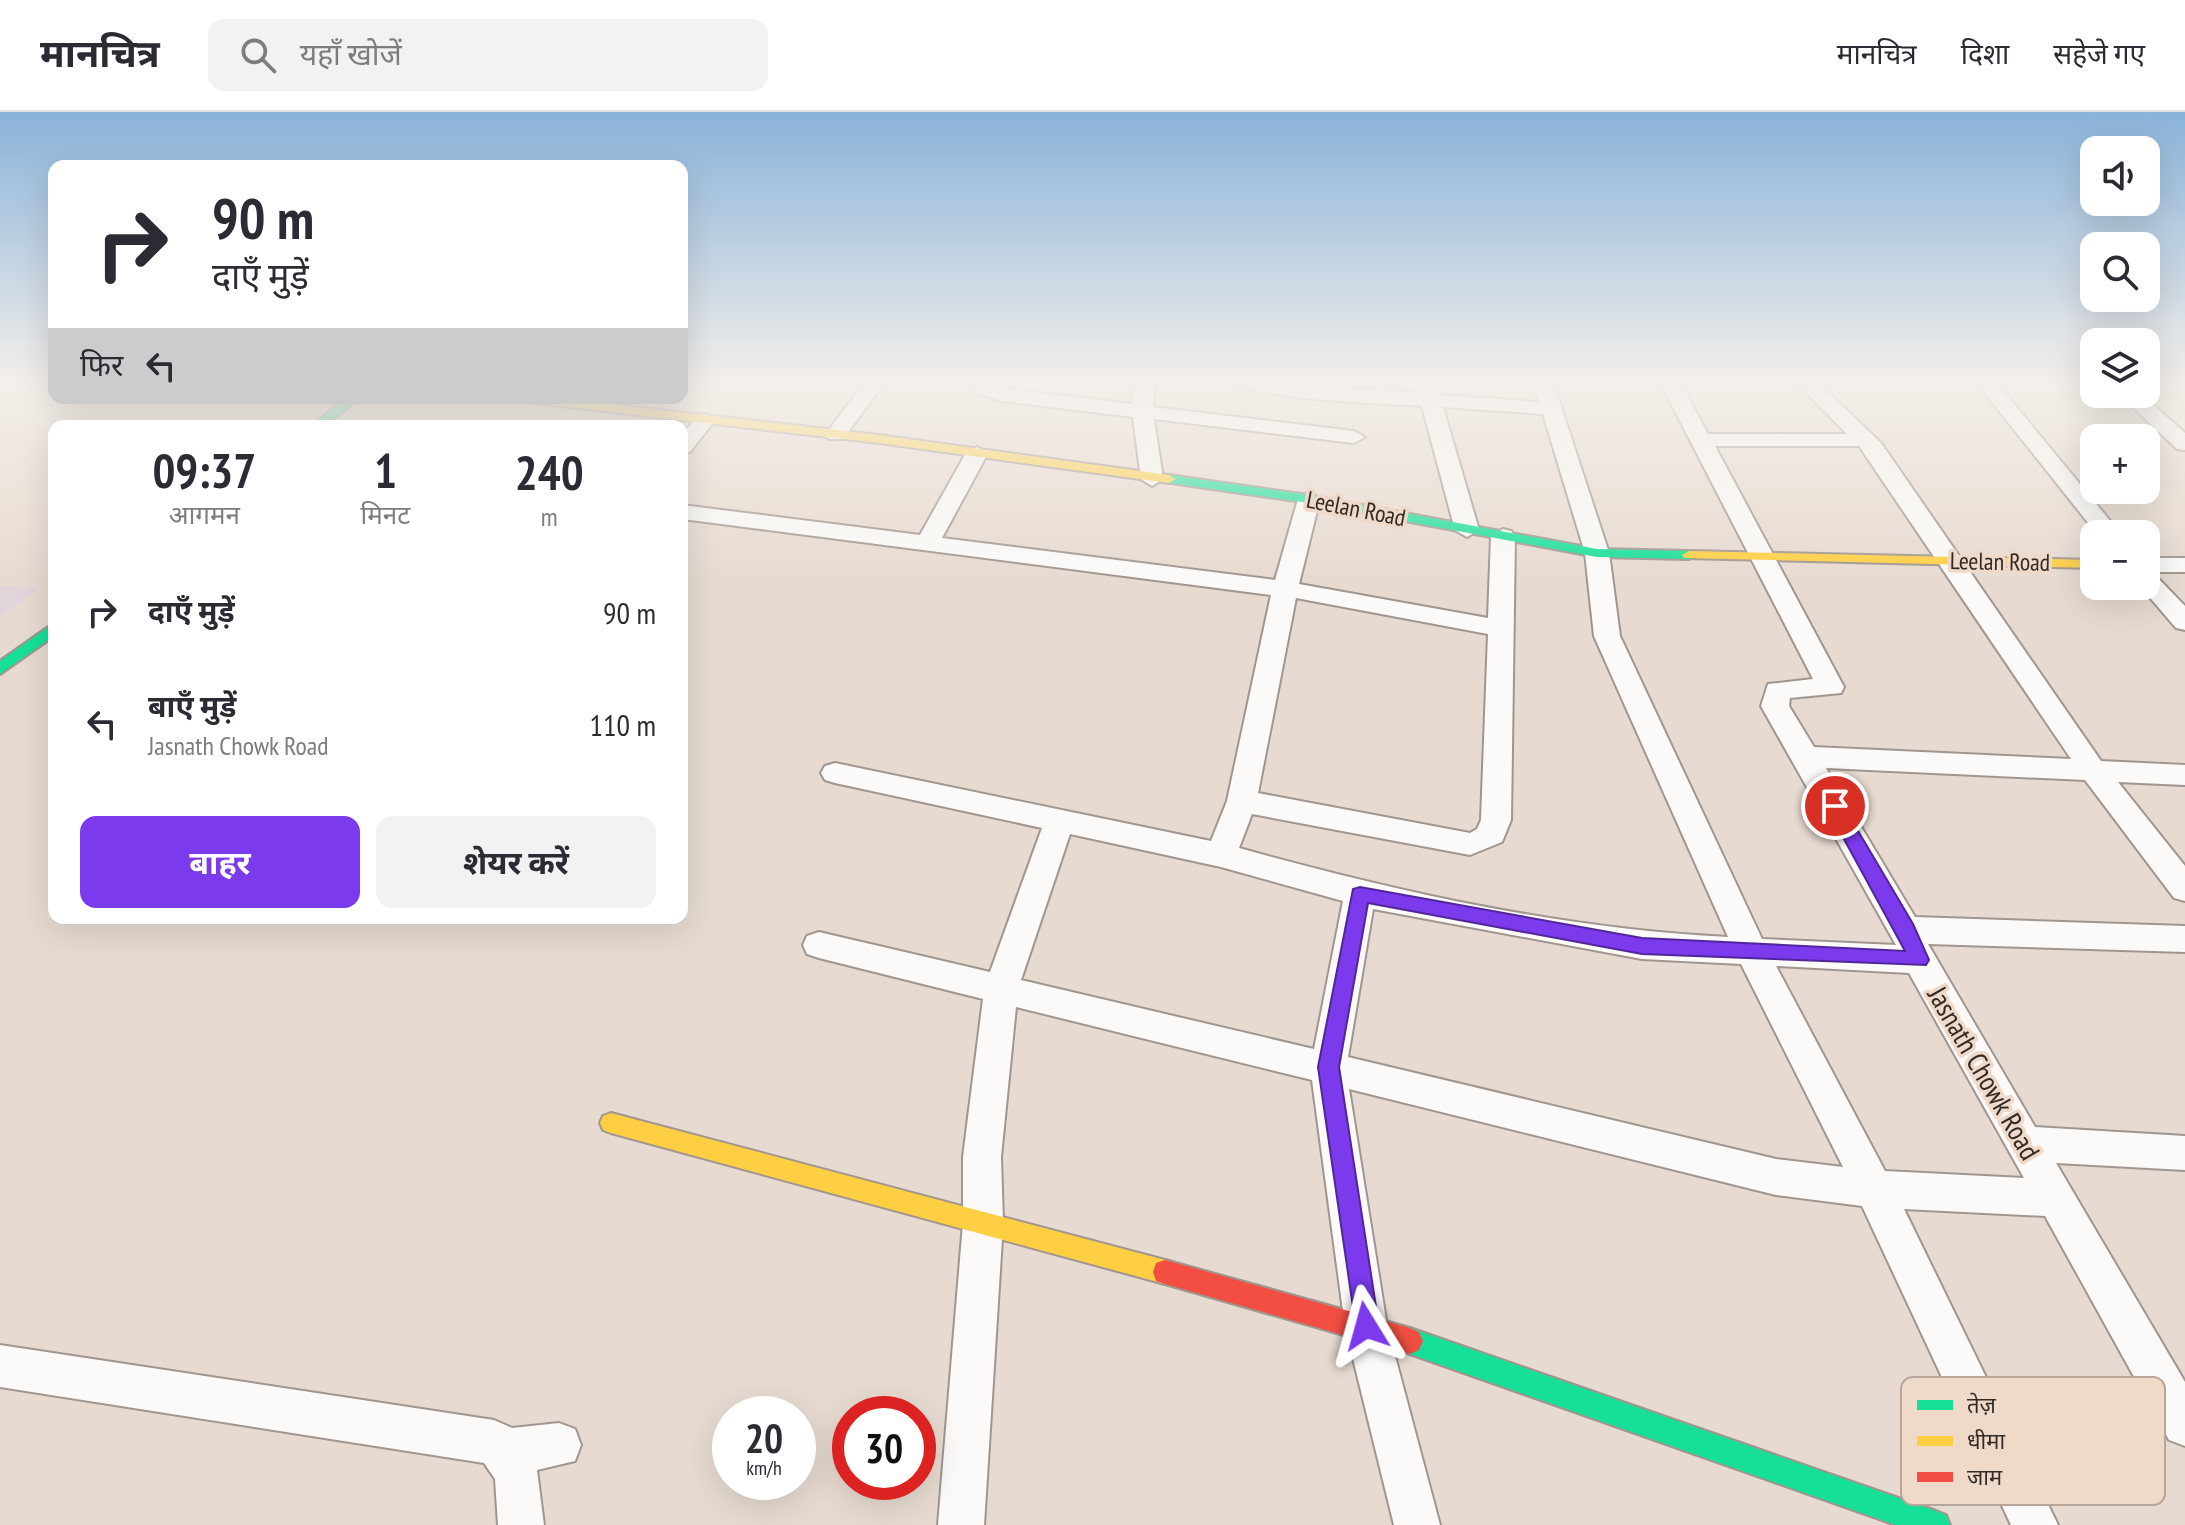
<!DOCTYPE html>
<html lang="hi">
<head>
<meta charset="utf-8">
<style>
  :root { --surface:#fff; --page:#f2f2f3; --text:#2b2b33; --muted:#7c7c81; --line:#e1e1e2; --accent:#7c3aed }
  body { margin:0; font-family:"PT Sans Narrow","Noto Sans Devanagari",sans-serif; background:var(--page); color:var(--text); height:100vh; display:flex; flex-direction:column; font-size:30px; white-space:nowrap }
  * { box-sizing:border-box; margin:0 }
  p { font-size:26px; color:var(--muted) }
  .icon { flex:none; width:44px; height:44px; fill:none; stroke:currentColor; stroke-width:2; stroke-linecap:round; stroke-linejoin:round }
  .map { position:relative; flex:1; overflow:hidden }
  .drawer { position:absolute; left:48px; top:308px; width:640px; height:504px; display:flex; flex-direction:column; background:var(--surface); border-radius:16px; box-shadow:0 8px 32px #0002 }
  .drawer>* { flex:none }
  .guide { position:absolute; left:48px; top:48px; width:640px; height:244px; border-radius:16px; box-shadow:0 8px 32px #0002; background:#fff; color:var(--text); overflow:hidden }
  .buttons { position:absolute; left:2080px; top:24px; display:grid; gap:16px }
  .buttons a { display:grid; place-items:center; width:80px; height:80px; border-radius:16px; background:var(--surface); box-shadow:0 8px 32px #0002; font-size:40px }
  .speed { position:absolute; left:712px; top:1284px; display:flex; gap:16px; font-size:40px; font-weight:700; text-align:center }
  .speed>* { display:grid; place-content:center; width:104px; height:104px; border-radius:50%; background:var(--surface); box-shadow:0 8px 32px #0002; line-height:1 }
  .speed small { font-size:20px; font-weight:400 }
  .speed .limit { border:12px solid #d22; background:#fff; color:#111 }
  .pin { position:absolute; display:grid; place-items:center; width:68px; height:68px; color:#fff; margin:-34px; border:4px solid #fff; border-radius:50%; box-shadow:0 2px 8px #0007 }
  .me { position:absolute; width:88px; margin:-44px; rotate:352deg; stroke-linejoin:round; filter:drop-shadow(0 0 6px #0008) }
  .turn { display:flex; align-items:center; gap:28px; height:168px; padding:0 32px; font-size:36px }
  .turn .icon { width:104px; height:104px; stroke-width:2.5 }
  .turn b { display:block; font-size:56px; line-height:68px }
  .then { display:flex; align-items:center; height:76px; padding:0 32px; background:#0003; gap:16px; font-size:30px }
  .eta { display:flex; justify-content:space-evenly; align-items:center; height:136px; text-align:center }
  .eta b { font-size:48px; font-weight:700; line-height:56px }
  .action { display:flex; gap:16px; margin-top:auto; padding:16px 32px }
  .action a { flex:1; height:92px; border-radius:16px; background:var(--accent); color:#fff; font-size:32px; font-weight:700; line-height:92px; text-align:center }
  .action a+a { background:var(--page); color:var(--text) }
  ul { padding:0; list-style:none }
  li { display:flex; align-items:center; gap:24px; height:112px; padding:0 32px }
  li div { flex:1 }
  li b { display:block; font-size:30px }
  li em { font-style:normal }
  header { display:flex; align-items:center; gap:48px; box-sizing:border-box; height:112px; padding:0 40px; background:var(--surface); border-bottom:2px solid var(--line) }
  header strong { font-size:38px }
  nav { display:flex; gap:44px; margin-inline-start:auto; font-size:28px }
  .search { width:560px; height:72px; background:var(--page); display:flex; align-items:center; gap:20px; box-sizing:border-box; padding:0 28px; border-radius:16px; color:var(--muted); font-size:30px }
  .map>svg:first-child { display:block }
  .education { fill:#dfd5db }
  .lines { fill:none; stroke-linecap:round; stroke-linejoin:round }
  .street-casing { stroke:#a0968f; stroke-width:4 }
  .fast-casing { stroke:#a0968f; stroke-width:4 }
  .slow-casing { stroke:#a0968f; stroke-width:4 }
  .jam-casing { stroke:#a0968f; stroke-width:4 }
  .street { fill:#fbfaf8; fill-rule:evenodd }
  .fast { fill:#16e098; fill-rule:evenodd }
  .slow { fill:#ffcf43; fill-rule:evenodd }
  .jam { fill:#f24e42; fill-rule:evenodd }
  .route { fill:#7c3aed; stroke:#51269a; stroke-width:2 }
  .labels { text-anchor:middle; stroke-width:7; stroke-linejoin:round; paint-order:stroke }
  .far-street-label { font-size:24px; fill:#322a24; stroke:#efdac9 }
  .street-label { font-size:28px; fill:#322a24; stroke:#efdac9 }
  .key { fill:#efdac9; stroke:#b6a598; stroke-width:2 }
  .key-label { font-size:22px; fill:#322a24 }
</style>
</head>
<body>
<header>
<strong>मानचित्र</strong>
<div class="search"><svg class="icon" aria-label="search" viewBox="0 0 24 24"><circle cx="10" cy="10" r="6"/><path d="M15 15l6 6"/></svg>यहाँ खोजें</div>
<nav><a>मानचित्र</a><a>दिशा</a><a>सहेजे गए</a></nav>
</header>
<div class="map">
<svg width="2185" height="1413" viewBox="0 0 2185 1413">
  <rect width="100%" height="100%" fill="#e7dbd1"/>
  <path class="education" d="M0,474l40,2 -40,29z"/>
  <g class="lines">
    <defs>
      <g id="street">
        <path d="M865,270h20l-42,57h-14l-4,-4z"/>
        <path d="M970,270h20l15,7 127,15 3,-22h20l-2,25 201,24 11,6 -11,6 -200,-24 9,60 -11,7 -11,-7 -8,-62 -131,-16 -25,-8z"/>
        <path d="M1234,270h76v4l109,7 -3,-11h20l4,13 99,7 -6,-20h20l56,171 11,83 142,303 134,6 -135,-239 7,-22 45,-5 -153,-297h20l28,52h139l-51,-52h21l64,61 220,318 84,4v20l-67,-3 67,84v35l-11,-3 -89,-118 -259,-12 89,149 270,9v26l-257,-8 107,183 150,9v34l-129,-7 129,219v64l-16,-6 -124,-224 -141,-7 154,316h-47l-149,-319 -86,-11 -427,-106 38,237 53,199h-46l-49,-199 -33,-246 -296,-73 -15,150 2,66 -19,302h-46l25,-302v-66l20,-158 -164,-41 -12,-4 -4,-9 4,-9 12,-4 171,40 52,-144 -207,-45 -10,-3 -4,-7 4,-7 10,-3 376,78 16,-40 44,-206 -589,-76v-14l238,30 46,-82 11,-6 11,6 -46,85 333,42 23,-81 11,-7 11,7 -21,85 189,34 3,-82 12,-7 8,2 4,5 -4,284 -9,22 -32,13 -218,-41 -13,34c159,44 324,81 489,89l-134,-301 -9,-83 -42,-139 -100,-7 36,123 -12,7 -12,-7 -33,-124c-30,-2 -172,-7 -188,-24zM1715,334h144l212,313 -257,-12 -25,-41 1,-8 51,-5 3,-6zM1296,486l192,36 -7,186 -4,9 -7,4 -212,-40zM1070,722l151,33 122,34 -29,148 -293,-69zM1373,797l269,50 99,5 102,203 -67,-8 -428,-102zM1776,854l133,7 115,205 -139,-7z"/>
        <path d="M1976,270h20l125,152h-24z"/>
        <path d="M2119,282h22l44,39v17l-8,-1z"/>
        <path d="M705,302l10,6 -25,32 -8,1v-19l16,-18z"/>
        <path d="M2146,446h39v14h-33l33,34v24l-9,-2 -36,-42h6z"/>
        <path d="M0,1233l494,75 18,8 47,-5 16,6 6,16 -6,16 -38,9 7,55h-46l-3,-46 -11,-16 -484,-76z"/>
      </g>
      <g id="fast">
        <path d="M346,286h14l-35,28h-14z"/>
        <path d="M1169,363l140,20 288,54 92,2 7,4 -7,4 -92,-2 -288,-54 -145,-21v-6z"/>
        <path d="M54,511v13l-54,38v-13z"/>
        <path d="M1410,1216l526,183 10,4 4,10h-54l-486,-171 -9,-4 -4,-9 4,-9z"/>
      </g>
      <g id="slow">
        <path d="M520,286h37l322,37 290,40 7,4 -7,4 -290,-40 -353,-41z"/>
        <path d="M1689,439l405,9v8l-410,-10 -2,-3z"/>
        <path d="M611,1001l554,147 9,3 3,9 -3,9 -9,3 -554,-151 -8,-3 -3,-7 3,-7z"/>
      </g>
      <path id="jam" d="M1165,1148l245,68 9,4 4,9 -4,9 -9,4 -245,-70 -9,-3 -3,-9 3,-9z"/>
    </defs>
    <use href="#street" class="street-casing"/>
    <use href="#fast" class="fast-casing"/>
    <use href="#slow" class="slow-casing"/>
    <use href="#jam" class="jam-casing"/>
    <use href="#street" class="street"/>
    <use href="#fast" class="fast"/>
    <use href="#slow" class="slow"/>
    <use href="#jam" class="jam"/>
  </g>
  <linearGradient id="sky" x2="0" y2="1"><stop stop-color="#8ab3da"/><stop offset="0.58" stop-color="#f4efea"/><stop offset="1" stop-color="#f4efea" stop-opacity="0"/></linearGradient>
  <rect width="2185" height="468" fill="url(#sky)"/>
  <path class="route" d="M1835,688l6,2 72,122 16,36 -3,5 -284,-11 -274,-51 -29,164 40,259 -4,9 -9,4 -9,-4 -39,-268 35,-178 7,-2 282,51 263,13 -79,-145z"/>
  <g class="labels">
    <g class="far-street-label">
      <text transform="translate(1356 397) rotate(11)" y="8">Leelan Road</text>
      <text transform="translate(2000 450) rotate(1)" y="8">Leelan Road</text>
    </g>
    <g class="street-label">
      <text transform="translate(1984 961) rotate(60)" y="10">Jasnath Chowk Road</text>
    </g>
  </g>
  <rect x="1901" y="1265" width="264" height="128" rx="12" class="key"/>
  <rect x="1917" y="1288" width="36" height="10" fill="#16e098"/>
  <rect x="1917" y="1324" width="36" height="10" fill="#ffcf43"/>
  <rect x="1917" y="1360" width="36" height="10" fill="#f24e42"/>
  <g class="key-label">
    <text x="1967" y="1301">तेज़</text>
    <text x="1967" y="1337">धीमा</text>
    <text x="1967" y="1373">जाम</text>
  </g>
</svg>
<div class="buttons">
<a><svg class="icon" aria-label="sound" viewBox="0 0 24 24"><path d="M4 9h4l5-4v14l-5-4H4zM17 9q2 3 0 6"/></svg></a>
<a><svg class="icon" aria-label="search" viewBox="0 0 24 24"><circle cx="10" cy="10" r="6"/><path d="M15 15l6 6"/></svg></a>
<a><svg class="icon" aria-label="layers" viewBox="0 0 24 24"><path d="M12 4l9 5-9 5-9-5zM3 14l9 5 9-5"/></svg></a>
<a>+</a>
<a>−</a>
</div>
<div class="speed"><div>20<small>km/h</small></div><div class="limit">30</div></div>
<div class="pin" style="left:1835px;top:694px;background:#d93025"><svg class="icon" aria-label="arrive" viewBox="0 0 24 24"><path d="M6 21V4h12l-3 4 3 4H6"/></svg></div>
<svg class="me" style="left:1366px;top:1214px" viewBox="-20 -20 40 40"><path d="M0-17L14 15 0 8-14 15z" fill="#7c3aed" stroke="#fff" stroke-width="4"/></svg>
<div class="guide">
<div class="turn"><svg class="icon" aria-label="right" viewBox="0 0 24 24"><path d="M7 20v-9h11M14 6l5 5-5 5"/></svg><div><b>90 m</b>दाएँ मुड़ें</div></div>
<div class="then">फिर<svg class="icon" aria-label="left" viewBox="0 0 24 24"><path d="M17 20v-9H6M10 6l-5 5 5 5"/></svg></div>
</div>
<section class="drawer">
<div class="eta">
<div><b>09:37</b><p>आगमन</p></div>
<div><b>1</b><p>मिनट</p></div>
<div><b>240</b><p>m</p></div>
</div>
<ul>
<li><svg class="icon" aria-label="right" viewBox="0 0 24 24"><path d="M7 20v-9h11M14 6l5 5-5 5"/></svg><div><b>दाएँ मुड़ें</b></div><em>90 m</em></li>
<li><svg class="icon" aria-label="left" viewBox="0 0 24 24"><path d="M17 20v-9H6M10 6l-5 5 5 5"/></svg><div><b>बाएँ मुड़ें</b><p>Jasnath Chowk Road</p></div><em>110 m</em></li>
</ul>
<div class="action"><a>बाहर</a><a>शेयर करें</a></div>
</section>
</div>
</body>
</html>
